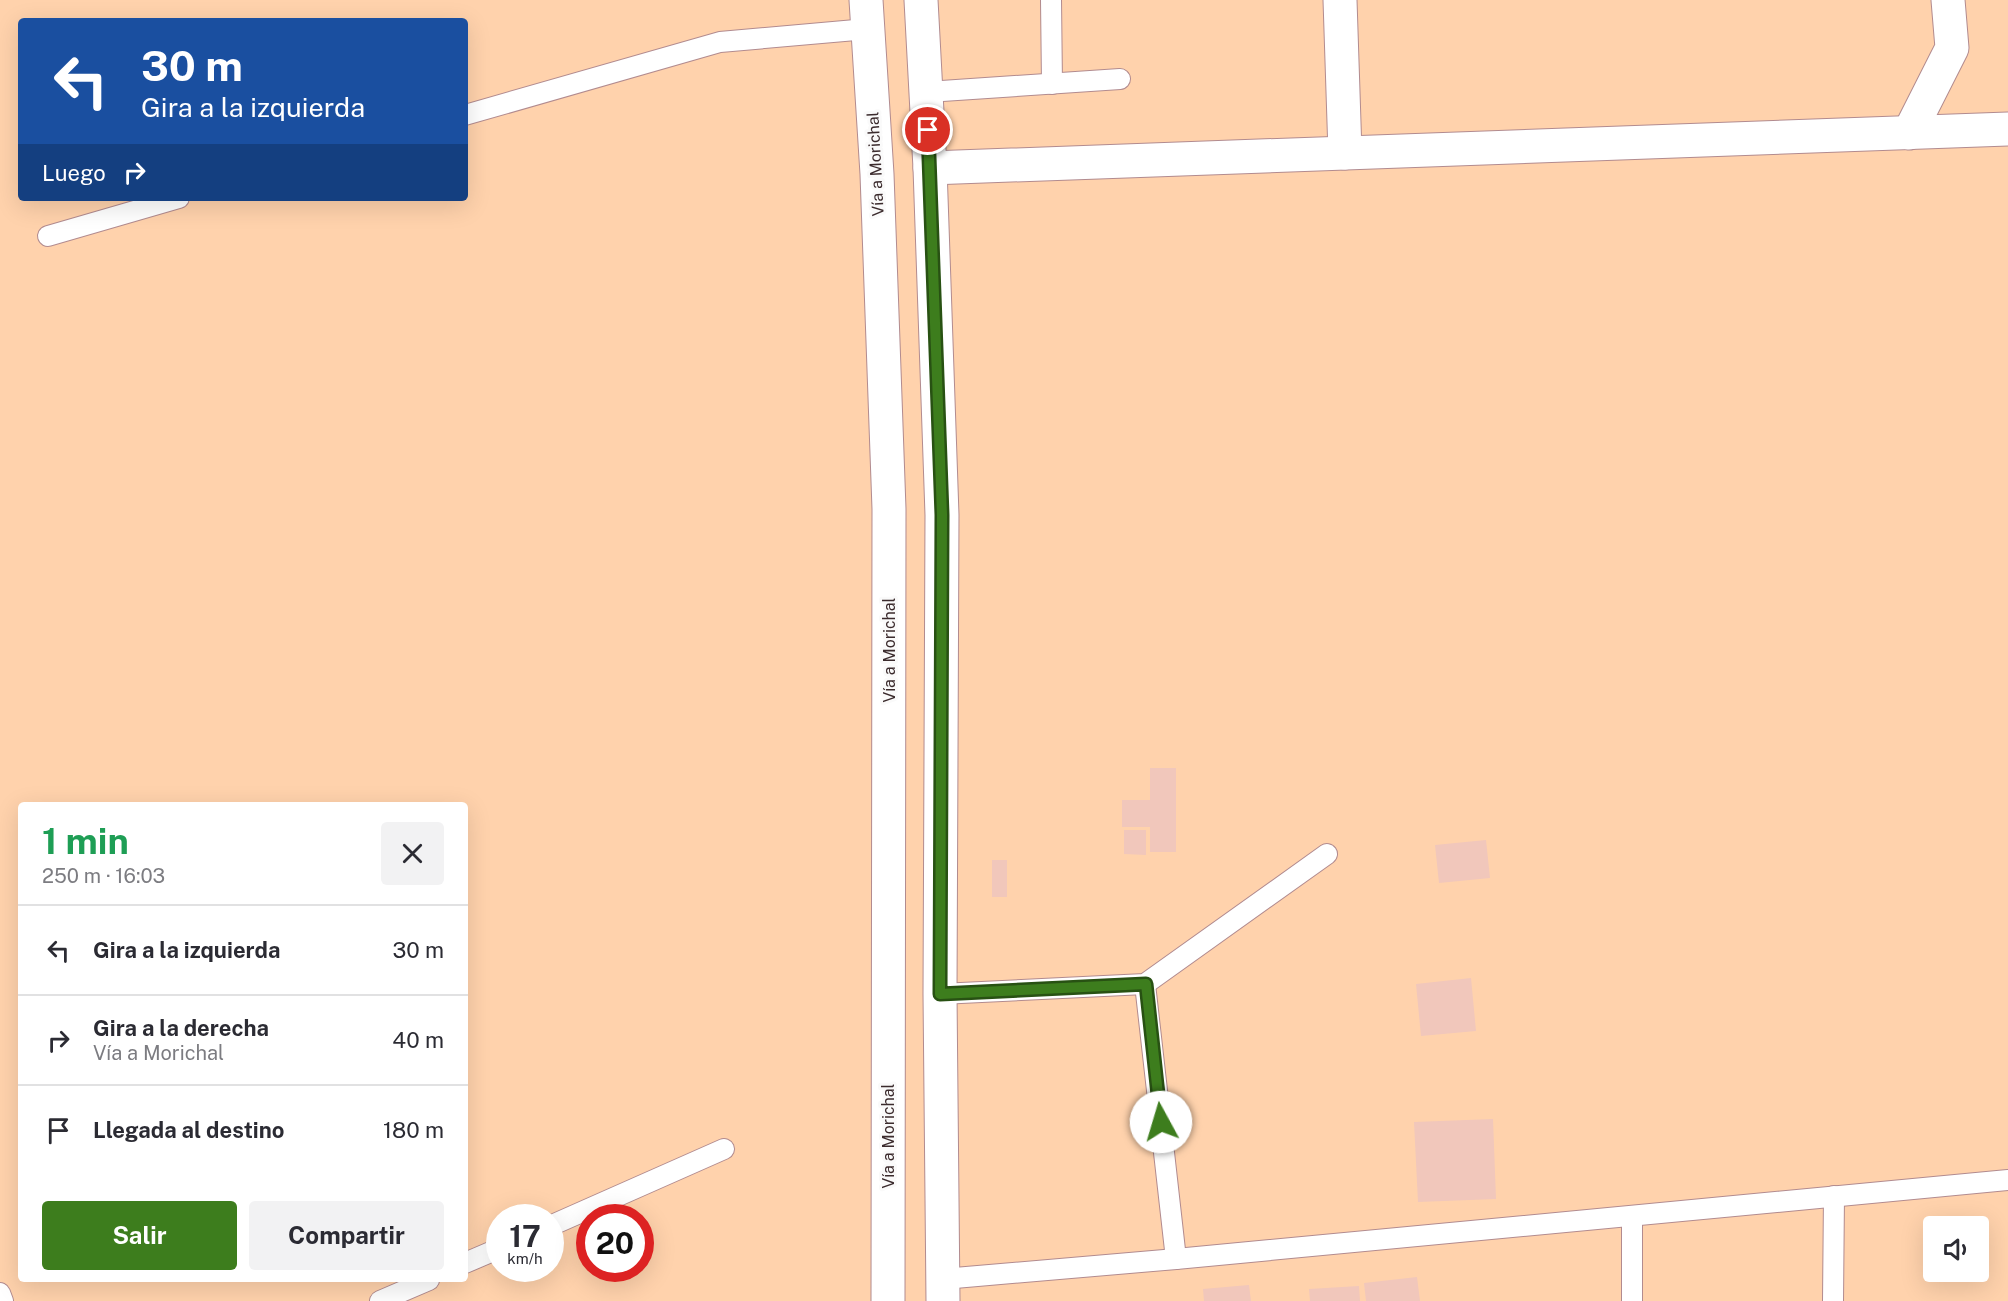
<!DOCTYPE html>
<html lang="es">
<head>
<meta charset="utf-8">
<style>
  :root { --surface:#fff; --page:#f2f2f3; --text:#2b2b33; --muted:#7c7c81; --line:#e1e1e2; --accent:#3d7d1d }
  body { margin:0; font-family:"Public Sans",sans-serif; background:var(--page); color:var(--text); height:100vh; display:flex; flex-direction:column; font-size:22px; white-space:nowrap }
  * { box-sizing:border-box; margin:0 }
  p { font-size:20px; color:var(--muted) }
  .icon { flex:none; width:33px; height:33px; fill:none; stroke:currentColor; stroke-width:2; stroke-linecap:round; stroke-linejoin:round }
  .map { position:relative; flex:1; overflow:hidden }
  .sheet { position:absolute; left:18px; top:802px; width:450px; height:480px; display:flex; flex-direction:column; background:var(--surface); border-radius:6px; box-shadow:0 6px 24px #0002 }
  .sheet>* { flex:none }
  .top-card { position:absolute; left:18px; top:18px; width:450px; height:183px; border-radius:6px; box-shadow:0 6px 24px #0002; background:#1a4fa0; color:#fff; overflow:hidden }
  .controls { position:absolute; left:1923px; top:1216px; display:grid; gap:12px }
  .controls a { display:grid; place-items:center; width:66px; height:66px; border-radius:6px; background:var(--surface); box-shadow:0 6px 24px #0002; font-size:30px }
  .speed { position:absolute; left:486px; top:1204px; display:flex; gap:12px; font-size:30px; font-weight:700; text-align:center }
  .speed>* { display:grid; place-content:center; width:78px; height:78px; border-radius:50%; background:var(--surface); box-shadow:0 6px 24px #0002; line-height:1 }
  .speed small { font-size:15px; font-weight:400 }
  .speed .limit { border:9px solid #d22; background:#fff; color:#111 }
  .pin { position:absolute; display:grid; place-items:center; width:51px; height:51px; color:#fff; margin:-26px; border:3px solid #fff; border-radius:50%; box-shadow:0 2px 6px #0007 }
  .me { position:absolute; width:66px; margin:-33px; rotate:354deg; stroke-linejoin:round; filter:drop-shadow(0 0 4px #0008) }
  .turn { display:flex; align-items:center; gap:21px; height:126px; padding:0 24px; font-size:27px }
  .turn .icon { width:78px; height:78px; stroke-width:2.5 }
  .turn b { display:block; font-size:42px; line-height:51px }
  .then { display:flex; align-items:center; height:57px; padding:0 24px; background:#0003; gap:12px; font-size:22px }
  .round { display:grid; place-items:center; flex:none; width:63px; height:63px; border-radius:6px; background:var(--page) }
  .head { display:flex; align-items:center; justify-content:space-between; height:102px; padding:0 24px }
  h1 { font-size:36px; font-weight:700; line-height:45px; color:#1e9e55 }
  .button { display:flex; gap:12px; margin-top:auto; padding:12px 24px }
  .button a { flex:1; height:69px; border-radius:6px; background:var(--accent); color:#fff; font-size:24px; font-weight:700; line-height:69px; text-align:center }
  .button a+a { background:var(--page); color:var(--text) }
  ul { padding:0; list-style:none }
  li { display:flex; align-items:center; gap:18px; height:90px; padding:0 24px; border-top:2px solid var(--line) }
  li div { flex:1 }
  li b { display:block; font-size:22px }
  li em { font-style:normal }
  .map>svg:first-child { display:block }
  .green { fill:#ffd2ac; fill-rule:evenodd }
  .building { fill:#f1c7bb }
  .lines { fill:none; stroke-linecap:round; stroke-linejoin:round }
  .service-casing { stroke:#b28b8f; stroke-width:22 }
  .minor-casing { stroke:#b28b8f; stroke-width:35 }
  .tertiary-casing { stroke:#b28b8f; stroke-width:35 }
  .service { stroke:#fff; stroke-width:20 }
  .minor { stroke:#fff; stroke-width:33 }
  .tertiary { stroke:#fff; stroke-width:33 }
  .route-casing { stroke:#285113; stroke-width:15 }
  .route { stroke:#3d7d1d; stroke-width:10 }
  .labels { text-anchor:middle; stroke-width:6; stroke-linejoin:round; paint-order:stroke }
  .street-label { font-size:16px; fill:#3b2b2d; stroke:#fafafa }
</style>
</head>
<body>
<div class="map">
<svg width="2008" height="1301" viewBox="0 0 2008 1301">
  <rect width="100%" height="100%" fill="#ffe5e8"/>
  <path class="green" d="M0,0h2008v1301h-2008zM21,21h444v177h-444zM21,806h444v474h-444zM500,1218h50v51h-50zM590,1218h50v51h-50zM1934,1227h44v45h-44z"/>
  <g class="building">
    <path d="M1150,768h26v84h-26v-25h-28v-27h28z"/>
    <path d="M1124,830h22v25l-22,-1z"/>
    <path d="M1486,840l4,38 -51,5 -4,-38z"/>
    <rect x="992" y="860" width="15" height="37"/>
    <path d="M1471,978l5,53 -55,5 -5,-52z"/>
    <path d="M1493,1119l3,80 -78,3 -4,-80z"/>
    <path d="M1417,1277l3,24h-54l-2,-18z"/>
    <path d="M1249,1285l2,16h-47l-1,-12z"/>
    <path d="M1359,1286l1,15h-50l-1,-12z"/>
  </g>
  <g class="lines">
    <defs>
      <g id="service">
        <path d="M1051,0l1,84"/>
        <path d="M927,92l193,-13"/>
        <path d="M465,115l255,-73 147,-13"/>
        <path d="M48,236l131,-38"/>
        <path d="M1145,984l31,275"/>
        <path d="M940,994l205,-10 182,-130"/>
        <path d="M1632,1216v85"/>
        <path d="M550,1226l174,-77"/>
        <path d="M465,1263l35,-15"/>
        <path d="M943,1279l233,-20 832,-79"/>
        <path d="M0,1293l3,8"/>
        <path d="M380,1301l49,-21"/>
        <path d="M1833,1301l1,-105"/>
      </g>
      <g id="minor">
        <path d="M1340,0l5,153"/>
        <path d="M1909,133l43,-85 -4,-48"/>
        <path d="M930,168l1078,-39"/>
      </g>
      <g id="tertiary">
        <path d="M866,0l11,174 12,335 -1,792"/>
        <path d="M921,0l9,168 12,347 -2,479 3,307"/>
      </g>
    </defs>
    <use href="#service" class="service-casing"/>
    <use href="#minor" class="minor-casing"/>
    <use href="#tertiary" class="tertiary-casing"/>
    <use href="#service" class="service"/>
    <use href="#minor" class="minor"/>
    <use href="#tertiary" class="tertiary"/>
  </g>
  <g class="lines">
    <defs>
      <path id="route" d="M928,130l14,385 -2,479 206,-10 15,138"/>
    </defs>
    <use href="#route" class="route-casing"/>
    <use href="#route" class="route"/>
  </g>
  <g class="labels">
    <g class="street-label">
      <text transform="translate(875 164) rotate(-93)" y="6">Vía a Morichal</text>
      <text transform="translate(889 650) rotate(-90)" y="6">Vía a Morichal</text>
      <text transform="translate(888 1136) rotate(-90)" y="6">Vía a Morichal</text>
    </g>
  </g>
</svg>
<div class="controls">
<a><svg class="icon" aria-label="sound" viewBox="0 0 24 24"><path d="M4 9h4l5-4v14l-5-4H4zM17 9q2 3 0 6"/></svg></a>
</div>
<div class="speed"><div>17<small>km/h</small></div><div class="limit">20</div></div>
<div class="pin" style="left:928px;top:130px;background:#d93025"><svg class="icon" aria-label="arrive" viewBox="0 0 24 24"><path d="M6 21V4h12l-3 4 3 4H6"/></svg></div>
<svg class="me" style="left:1161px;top:1122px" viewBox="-20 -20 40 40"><circle r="19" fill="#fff"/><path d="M0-13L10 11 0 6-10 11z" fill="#3d7d1d"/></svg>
<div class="top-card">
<div class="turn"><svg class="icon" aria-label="left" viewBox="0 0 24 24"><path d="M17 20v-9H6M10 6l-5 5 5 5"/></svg><div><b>30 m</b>Gira a la izquierda</div></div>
<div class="then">Luego<svg class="icon" aria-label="right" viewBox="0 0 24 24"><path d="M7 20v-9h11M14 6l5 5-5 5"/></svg></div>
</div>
<section class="sheet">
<div class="head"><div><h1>1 min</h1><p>250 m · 16:03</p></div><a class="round"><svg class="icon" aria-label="close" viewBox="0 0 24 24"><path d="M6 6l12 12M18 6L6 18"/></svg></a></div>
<ul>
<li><svg class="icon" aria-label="left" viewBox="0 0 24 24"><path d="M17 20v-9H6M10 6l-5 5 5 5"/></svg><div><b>Gira a la izquierda</b></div><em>30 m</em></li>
<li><svg class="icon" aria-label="right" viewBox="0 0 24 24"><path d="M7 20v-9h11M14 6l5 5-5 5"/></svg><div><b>Gira a la derecha</b><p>Vía a Morichal</p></div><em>40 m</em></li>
<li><svg class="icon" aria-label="arrive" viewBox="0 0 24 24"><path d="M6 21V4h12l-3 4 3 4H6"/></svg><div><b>Llegada al destino</b></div><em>180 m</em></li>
</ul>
<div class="button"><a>Salir</a><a>Compartir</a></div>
</section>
</div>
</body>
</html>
